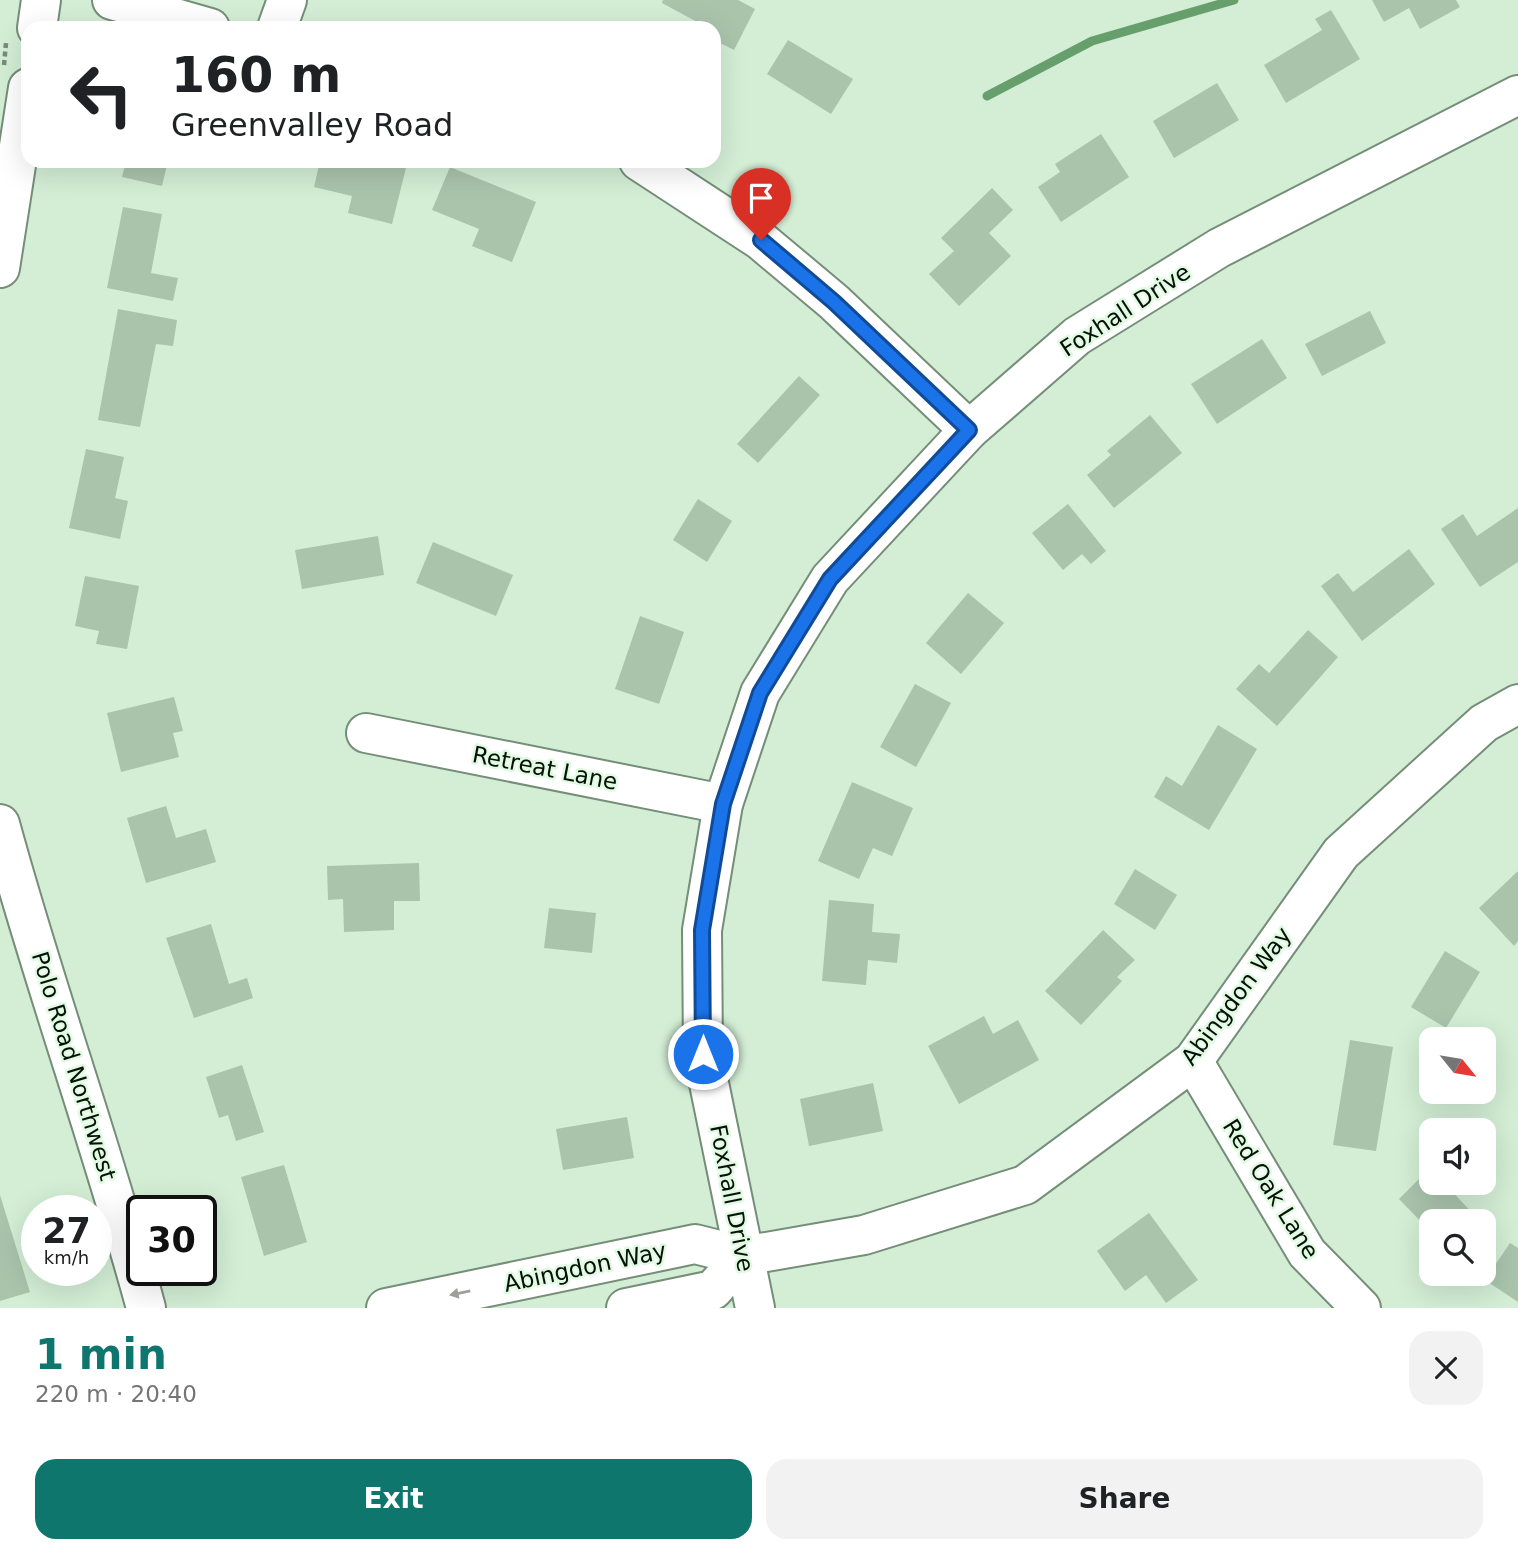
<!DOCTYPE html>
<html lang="en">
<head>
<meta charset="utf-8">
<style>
  :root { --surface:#fff; --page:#f2f2f2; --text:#202124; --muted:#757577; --accent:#0f766e }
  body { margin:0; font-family:"DejaVu Sans",sans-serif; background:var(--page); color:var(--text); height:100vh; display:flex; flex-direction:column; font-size:26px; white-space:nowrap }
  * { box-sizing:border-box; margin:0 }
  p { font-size:23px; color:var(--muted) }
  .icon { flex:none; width:38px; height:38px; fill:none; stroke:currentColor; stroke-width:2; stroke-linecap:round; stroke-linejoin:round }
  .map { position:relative; height:1308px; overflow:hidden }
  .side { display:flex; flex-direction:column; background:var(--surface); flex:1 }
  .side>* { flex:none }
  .hud { position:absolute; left:21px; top:21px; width:700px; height:147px; border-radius:21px; box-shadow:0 7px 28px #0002; background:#fff; color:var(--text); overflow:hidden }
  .needle { width:46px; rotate:120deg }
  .controls { position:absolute; left:1419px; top:1027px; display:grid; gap:14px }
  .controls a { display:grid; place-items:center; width:77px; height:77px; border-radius:14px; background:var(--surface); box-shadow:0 7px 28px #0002; font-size:35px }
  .speed { position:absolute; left:21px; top:1195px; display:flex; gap:14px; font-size:35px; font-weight:700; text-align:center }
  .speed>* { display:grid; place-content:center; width:91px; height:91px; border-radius:50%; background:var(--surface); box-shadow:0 7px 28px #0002; line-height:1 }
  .speed small { font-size:18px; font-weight:400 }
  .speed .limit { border:4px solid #111; border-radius:10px; background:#fff; color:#111 }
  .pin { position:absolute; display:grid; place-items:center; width:60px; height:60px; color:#fff; margin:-72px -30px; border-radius:50% 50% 50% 0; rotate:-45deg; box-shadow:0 0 7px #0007 }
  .pin .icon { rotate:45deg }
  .me { position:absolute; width:77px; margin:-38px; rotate:0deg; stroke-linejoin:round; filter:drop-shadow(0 0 5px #0008) }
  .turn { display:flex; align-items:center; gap:24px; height:147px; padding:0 35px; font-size:32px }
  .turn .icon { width:91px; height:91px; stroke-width:2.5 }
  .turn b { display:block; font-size:49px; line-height:60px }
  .round { display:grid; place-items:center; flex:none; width:74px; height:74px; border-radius:21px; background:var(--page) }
  .overview { display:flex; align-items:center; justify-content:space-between; height:119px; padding:0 35px }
  h1 { font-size:42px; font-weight:700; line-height:52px; color:var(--accent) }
  .button { display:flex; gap:14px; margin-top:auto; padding:14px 35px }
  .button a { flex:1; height:80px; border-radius:21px; background:var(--accent); color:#fff; font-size:28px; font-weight:700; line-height:80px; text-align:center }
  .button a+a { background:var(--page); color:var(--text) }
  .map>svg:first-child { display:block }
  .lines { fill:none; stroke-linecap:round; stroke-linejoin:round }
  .stream { stroke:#669f6c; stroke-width:9 }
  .building { fill:#aac4ac }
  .minor-casing { stroke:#758e78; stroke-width:42 }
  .path { stroke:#788b79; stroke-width:4.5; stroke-dasharray:5 3.5; stroke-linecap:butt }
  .minor { stroke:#fff; stroke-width:38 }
  .oneway { fill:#9c9f9c }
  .route-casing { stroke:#114b97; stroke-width:18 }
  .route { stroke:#1a73e8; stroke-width:12 }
  .labels { text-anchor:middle; stroke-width:5; stroke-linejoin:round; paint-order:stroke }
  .street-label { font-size:23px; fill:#071008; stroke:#e0fbe2 }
</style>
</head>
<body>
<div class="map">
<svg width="1518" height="1308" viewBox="0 0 1518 1308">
  <rect width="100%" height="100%" fill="#d3eed5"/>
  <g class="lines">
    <path class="stream" d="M987,96l105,-55 142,-41"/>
  </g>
  <g class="building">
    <path d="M663,0h75l17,9 -21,41 -20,-10v-12h-18l3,-5 -37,-20z"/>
    <path d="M1372,0h84l4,7 -40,22 -11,-21 -25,14z"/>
    <path d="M1331,10l29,49 -74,44 -22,-38 58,-35 -7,-11z"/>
    <path d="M788,40l65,39 -22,35 -64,-40z"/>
    <path d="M1217,83l22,37 -65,38 -21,-37z"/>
    <path d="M1101,134l28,43 -68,45 -23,-35 22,-15 -5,-8z"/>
    <path d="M126,161h42l-6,25 -40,-9z"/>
    <path d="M320,161l87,3 -15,60 -44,-11 4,-17 -38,-9z"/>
    <path d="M450,167l86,35 -24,60 -40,-16 7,-17 -47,-19z"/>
    <path d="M992,188l21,22 -24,23 22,23 -52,50 -30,-32 25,-23 -13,-13z"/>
    <path d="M123,207l39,7 -11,59 27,5 -5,23 -66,-13z"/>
    <path d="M118,309l59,11 -4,26 -17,-2 -16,83 -42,-7z"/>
    <path d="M1370,311l16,32 -64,33 -17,-32z"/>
    <path d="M1262,339l25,39 -70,46 -26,-40z"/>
    <path d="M799,376l21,19 -62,68 -21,-19z"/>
    <path d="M1150,415l32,38 -68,55 -27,-33 24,-20 -4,-4z"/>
    <path d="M86,449l38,8 -9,41 13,3 -8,38 -51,-11z"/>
    <path d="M698,499l34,22 -25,41 -34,-22z"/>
    <path d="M1068,504l38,47 -15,13 -9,-10 -19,16 -31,-37z"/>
    <path d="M1518,508v54l-38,25 -39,-58 22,-15 14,22z"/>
    <path d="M378,536l6,39 -82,14 -7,-39z"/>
    <path d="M433,542l80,33 -17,41 -80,-33z"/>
    <path d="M1409,549l26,35 -73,57 -41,-55 17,-13 15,19z"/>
    <path d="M85,576l54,10 -12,63 -31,-5 3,-13 -24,-5z"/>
    <path d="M968,593l36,30 -43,51 -35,-31z"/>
    <path d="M640,616l44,16 -25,72 -44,-15z"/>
    <path d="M1308,630l30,27 -61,69 -41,-37 23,-25 10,9z"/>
    <path d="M915,684l36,19 -35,64 -36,-20z"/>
    <path d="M174,697l9,34 -10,2 6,24 -58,15 -14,-59z"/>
    <path d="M1218,725l39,24 -48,81 -55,-33 12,-21 16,10z"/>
    <path d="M852,782l61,26 -21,48 -19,-8 -14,31 -41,-18z"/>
    <path d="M166,806l10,32 30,-9 10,33 -70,21 -19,-65z"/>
    <path d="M419,863l1,38h-26v29l-50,2 -1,-33 -15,1 -1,-34z"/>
    <path d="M1135,869l42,26 -22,35 -41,-26z"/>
    <path d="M1518,871v70l-4,5 -35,-38z"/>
    <path d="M829,900l45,4 -2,28 28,2 -3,29 -29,-3 -2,25 -44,-4z"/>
    <path d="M549,908l47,5 -4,40 -48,-5z"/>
    <path d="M211,924l18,60 18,-6 6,20 -59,20 -28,-80z"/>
    <path d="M1103,930l32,30 -18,17 5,4 -41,44 -36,-34z"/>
    <path d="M1445,951l35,21 -34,56 -35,-21z"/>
    <path d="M984,1016l9,18 25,-14 21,40 -80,44 -31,-58z"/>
    <path d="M1350,1040l43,7 -17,104 -43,-6z"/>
    <path d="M242,1065l22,67 -28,9 -8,-26 -9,3 -13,-41z"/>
    <path d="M873,1083l10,48 -74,15 -9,-47z"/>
    <path d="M627,1117l7,41 -71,12 -7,-41z"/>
    <path d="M284,1165l23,77 -43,14 -23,-79z"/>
    <path d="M1430,1168l2,15h12l37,39h-49v11l-33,-34z"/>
    <path d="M0,1195l30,97 -30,9z"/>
    <path d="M1149,1213l49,67 -32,23 -20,-28 -21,16 -28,-40z"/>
    <path d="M1510,1243l8,5v54l-33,-22z"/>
  </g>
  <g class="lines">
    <defs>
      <g id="minor">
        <path d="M112,0l98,28"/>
        <path d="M37,28l4,-28"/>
        <path d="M277,28l10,-28"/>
        <path d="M639,161l121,79 74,62 135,128"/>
        <path d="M0,268l28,-180"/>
        <path d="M366,733l357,71"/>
        <path d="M0,824c44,162 102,321 146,484"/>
        <path d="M1193,1061l114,192 54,55"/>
        <path d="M386,1308l309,-64 48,12 121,-21 161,-50 168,-124 148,-208 143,-130 34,-19"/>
        <path d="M626,1308l87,-18 30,-34"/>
        <path d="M755,1308l-52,-254 -1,-124 21,-126 37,-111 70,-114 139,-149 108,-94 142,-88 299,-153"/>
      </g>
    </defs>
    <use href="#minor" class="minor-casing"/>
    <path class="path" d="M4,65l2,-22"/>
    <use href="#minor" class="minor"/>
  </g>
  <defs><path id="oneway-solid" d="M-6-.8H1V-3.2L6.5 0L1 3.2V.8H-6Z" transform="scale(1.75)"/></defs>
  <use class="oneway" href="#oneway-solid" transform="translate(460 1293) rotate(168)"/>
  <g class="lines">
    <defs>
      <path id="route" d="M703,1054l-1,-124 21,-126 37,-111 70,-114 139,-149 -135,-128 -73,-62"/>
    </defs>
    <use href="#route" class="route-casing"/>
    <use href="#route" class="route"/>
  </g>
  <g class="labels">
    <g class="street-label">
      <text transform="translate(1125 310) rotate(-33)" y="8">Foxhall Drive</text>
      <text transform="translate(545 768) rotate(11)" y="8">Retreat Lane</text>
      <text transform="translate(1236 996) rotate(-53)" y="8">Abingdon Way</text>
      <text transform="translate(74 1066) rotate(73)" y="8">Polo Road Northwest</text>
      <text transform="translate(1271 1189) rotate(58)" y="8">Red Oak Lane</text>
      <text transform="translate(732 1198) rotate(79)" y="8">Foxhall Drive</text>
      <text transform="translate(585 1267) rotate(-12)" y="8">Abingdon Way</text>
    </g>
  </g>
</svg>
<div class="controls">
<a><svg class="needle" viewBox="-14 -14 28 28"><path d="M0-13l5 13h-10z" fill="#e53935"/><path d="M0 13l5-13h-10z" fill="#757577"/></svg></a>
<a><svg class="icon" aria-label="sound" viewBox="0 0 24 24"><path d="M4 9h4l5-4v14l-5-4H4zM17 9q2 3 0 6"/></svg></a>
<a><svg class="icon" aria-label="search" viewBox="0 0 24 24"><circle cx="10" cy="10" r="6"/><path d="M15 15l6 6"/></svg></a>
</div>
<div class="speed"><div>27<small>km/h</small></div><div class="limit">30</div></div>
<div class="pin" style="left:761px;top:240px;background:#d93025"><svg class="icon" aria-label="arrive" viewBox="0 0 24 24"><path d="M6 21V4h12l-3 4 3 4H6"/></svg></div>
<svg class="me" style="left:703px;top:1054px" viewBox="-20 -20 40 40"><circle r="17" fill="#1a73e8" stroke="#fff" stroke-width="3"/><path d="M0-11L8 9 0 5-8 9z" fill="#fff"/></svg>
<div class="hud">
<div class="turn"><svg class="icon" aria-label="left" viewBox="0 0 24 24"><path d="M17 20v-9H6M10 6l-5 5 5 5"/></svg><div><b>160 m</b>Greenvalley Road</div></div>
</div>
</div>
<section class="side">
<div class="overview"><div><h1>1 min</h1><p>220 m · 20:40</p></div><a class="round"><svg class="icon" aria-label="close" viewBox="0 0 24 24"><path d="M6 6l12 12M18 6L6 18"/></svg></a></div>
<div class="button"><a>Exit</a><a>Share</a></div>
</section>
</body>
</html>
